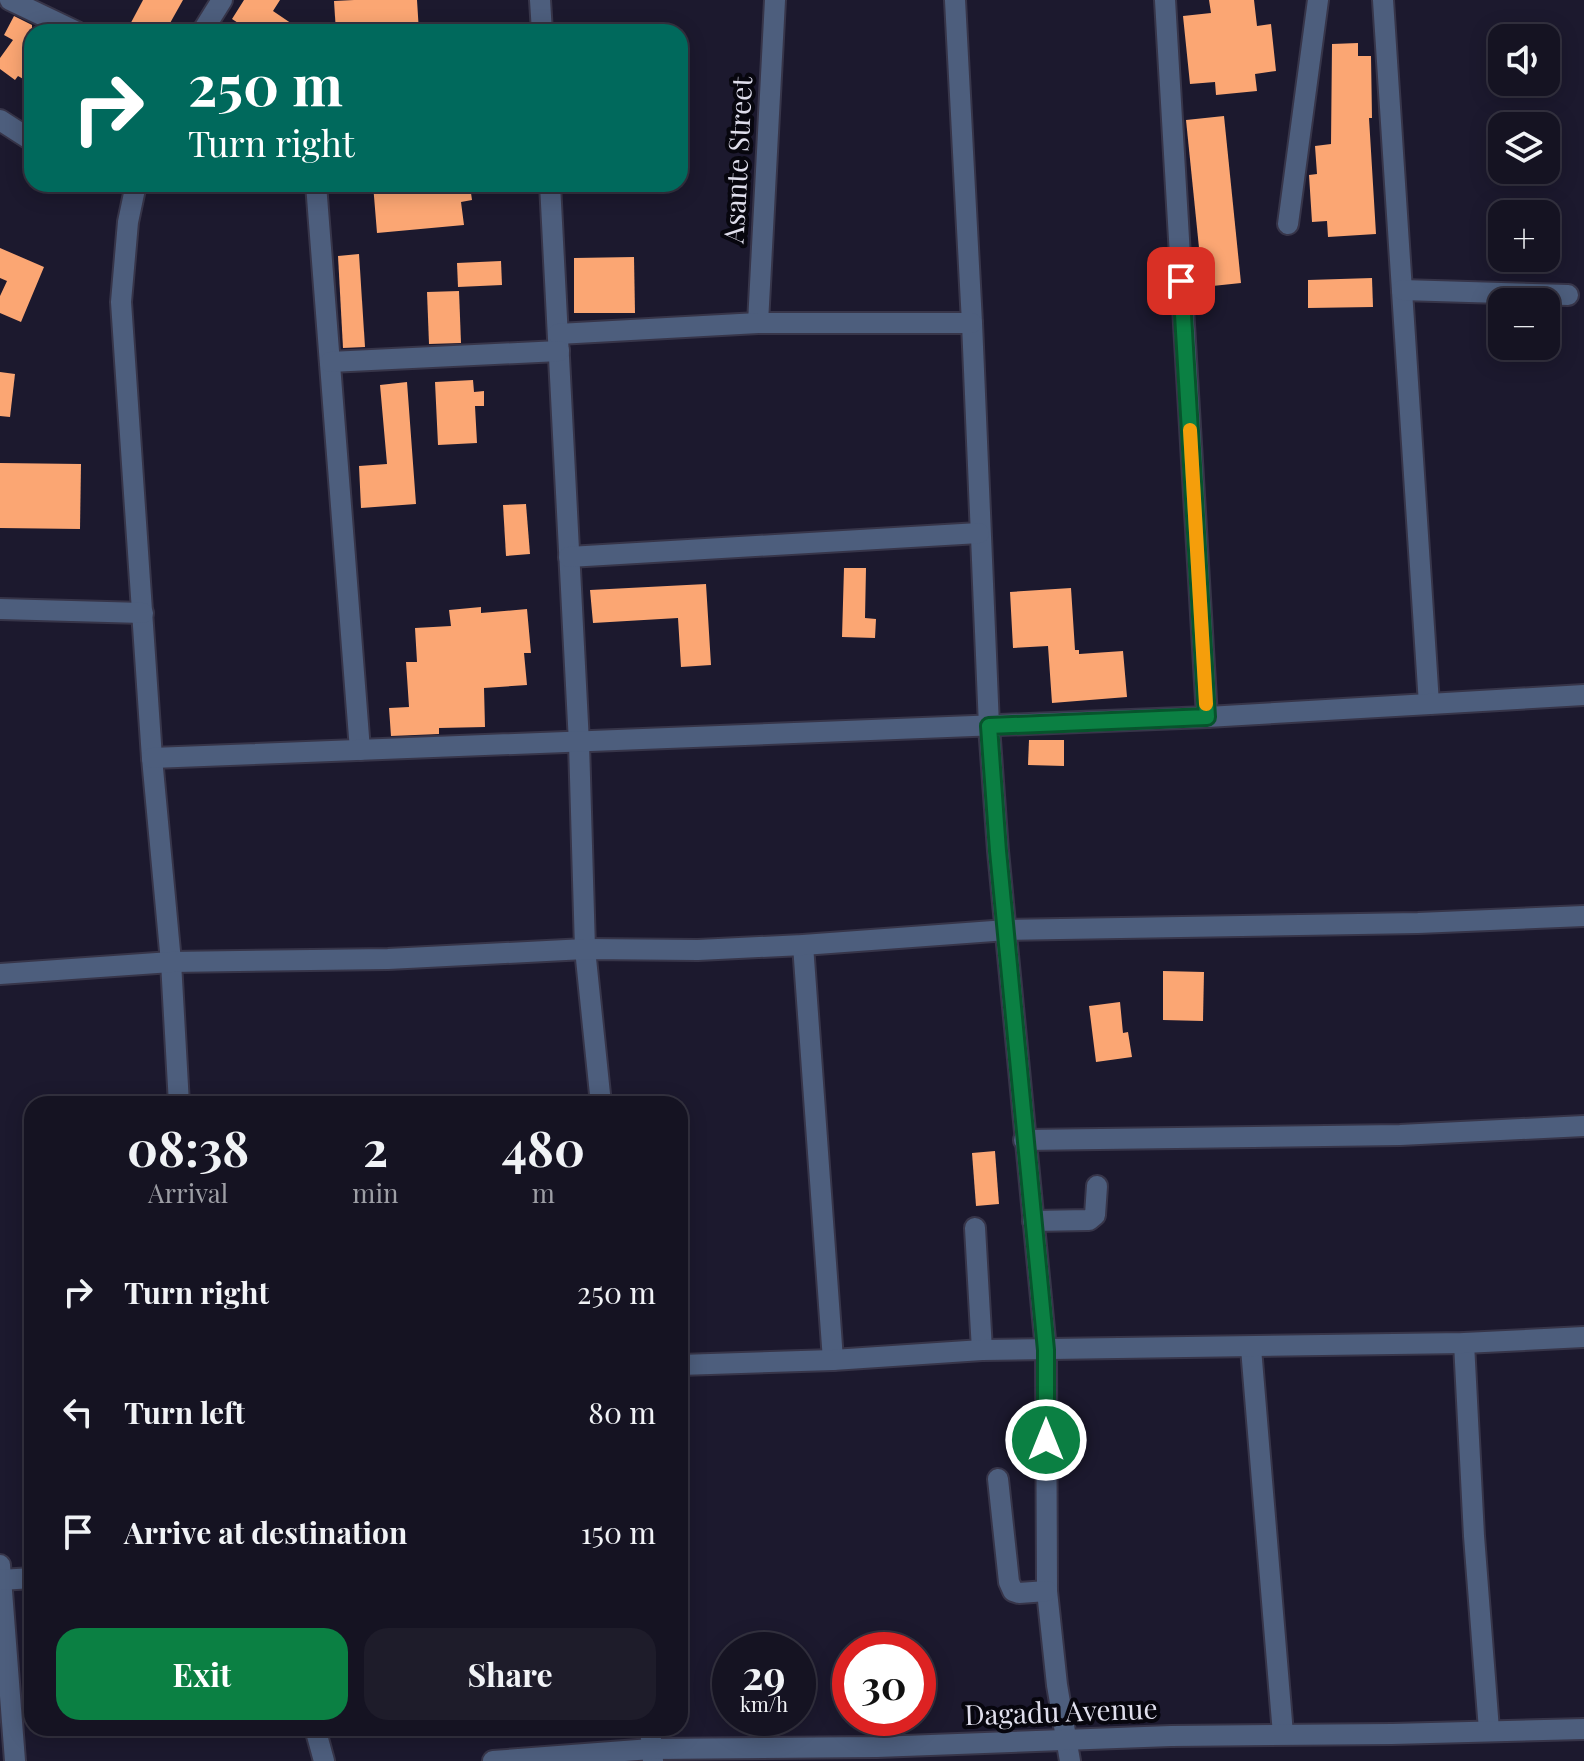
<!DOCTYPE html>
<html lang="en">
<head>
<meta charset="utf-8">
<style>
  :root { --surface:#151322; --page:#1e1c2a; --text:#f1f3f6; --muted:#9d9ea5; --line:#343240; --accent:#0b8043 }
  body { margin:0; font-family:"Playfair Display",serif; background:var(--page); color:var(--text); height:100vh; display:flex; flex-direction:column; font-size:30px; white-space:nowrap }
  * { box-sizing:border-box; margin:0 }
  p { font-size:26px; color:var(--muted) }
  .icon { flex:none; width:44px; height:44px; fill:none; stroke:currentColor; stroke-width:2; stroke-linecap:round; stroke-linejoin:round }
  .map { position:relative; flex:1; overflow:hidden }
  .details { position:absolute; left:24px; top:1096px; width:664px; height:640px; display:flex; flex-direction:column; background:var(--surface); border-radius:24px; box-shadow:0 4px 20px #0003,0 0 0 2px var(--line) }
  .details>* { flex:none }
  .top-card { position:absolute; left:24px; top:24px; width:664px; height:168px; border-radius:24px; box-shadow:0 4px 20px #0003,0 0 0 2px var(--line); background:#00695c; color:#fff; overflow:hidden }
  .buttons { position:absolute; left:1488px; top:24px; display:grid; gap:16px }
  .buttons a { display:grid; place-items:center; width:72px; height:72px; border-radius:16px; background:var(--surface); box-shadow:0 4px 20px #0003,0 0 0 2px var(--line); font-size:40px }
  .speed { position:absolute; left:712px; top:1632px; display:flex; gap:16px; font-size:40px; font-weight:700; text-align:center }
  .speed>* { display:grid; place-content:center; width:104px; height:104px; border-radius:50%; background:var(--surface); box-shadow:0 4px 20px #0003,0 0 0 2px var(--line); line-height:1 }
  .speed small { font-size:20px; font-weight:400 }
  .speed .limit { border:12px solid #d22; background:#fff; color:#111 }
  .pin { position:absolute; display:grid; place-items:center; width:68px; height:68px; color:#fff; margin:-34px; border-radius:16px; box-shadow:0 4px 12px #0006 }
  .me { position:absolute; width:88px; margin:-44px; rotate:0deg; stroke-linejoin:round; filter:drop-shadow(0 0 6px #0008) }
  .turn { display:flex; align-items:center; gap:28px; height:168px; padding:0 32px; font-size:36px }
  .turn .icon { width:104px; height:104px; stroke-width:2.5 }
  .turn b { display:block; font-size:56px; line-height:68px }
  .eta { display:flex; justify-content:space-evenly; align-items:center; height:136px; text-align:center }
  .eta b { font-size:48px; font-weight:700; line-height:56px }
  .button { display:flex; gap:16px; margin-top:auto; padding:16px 32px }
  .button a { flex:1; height:92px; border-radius:24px; background:var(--accent); color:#fff; font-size:32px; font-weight:700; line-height:92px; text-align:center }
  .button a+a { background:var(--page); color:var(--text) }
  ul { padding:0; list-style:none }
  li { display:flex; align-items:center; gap:24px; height:120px; padding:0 32px }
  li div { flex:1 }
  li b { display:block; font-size:30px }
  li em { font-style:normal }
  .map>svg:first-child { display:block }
  .building { fill:#fba673 }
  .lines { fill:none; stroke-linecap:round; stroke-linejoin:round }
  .minor-casing { stroke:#373549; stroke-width:24 }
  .minor { stroke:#4d5e7d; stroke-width:20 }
  .route-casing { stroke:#07532c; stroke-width:20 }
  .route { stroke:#0b8043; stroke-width:14 }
  .slow { stroke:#f59e0b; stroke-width:14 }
  .labels { text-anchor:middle; stroke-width:8; stroke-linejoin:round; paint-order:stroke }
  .street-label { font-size:28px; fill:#dfdeec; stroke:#07060e }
</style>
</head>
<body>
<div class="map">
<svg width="1584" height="1761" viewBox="0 0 1584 1761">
  <rect width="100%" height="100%" fill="#1c192e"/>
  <g class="building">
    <path d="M143,0h40l-18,32h-39z"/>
    <path d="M244,0h36l-7,11 31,21h-52l-20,-13z"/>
    <path d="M354,0h63l2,32h-83l-2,-31z"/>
    <path d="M1209,0h45l3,26 14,-2 5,47 -21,3 2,17 -41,4 -1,-13 -25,2 -7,-68 28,-3z"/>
    <path d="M14,16l18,9v59l-14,-8 -3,4 -15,-11v-11l13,-18 -9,-5z"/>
    <path d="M1358,43v13h13l1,62h-3l7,116 -48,3 -1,-16 -15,1 -3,-47 8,-1 -2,-28 16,-2 1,-100z"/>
    <path d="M1224,116l17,167 -38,4 -17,-167z"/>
    <path d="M373,184h92v2h5l2,14 -11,2 3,23 -87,8z"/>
    <path d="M0,248l44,19 -23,55 -21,-9v-17l7,-15 -7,-3z"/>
    <path d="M359,254l6,93 -22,1 -5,-92z"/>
    <path d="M634,257l1,56h-61v-55z"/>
    <path d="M501,261l1,24 -44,2 -1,-24z"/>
    <path d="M1372,278l1,29 -65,1v-28z"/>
    <path d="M459,291l2,52 -32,1 -2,-52z"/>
    <path d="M0,372l15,2 -5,43 -10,-1z"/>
    <path d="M473,380l1,12 10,-1v15h-9l2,37 -39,2 -3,-63z"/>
    <path d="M407,382l9,122 -55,4 -2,-42 28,-2 -7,-79z"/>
    <path d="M0,463l81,1 -1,65 -80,-1z"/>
    <path d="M526,504l4,50 -24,2 -3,-51z"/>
    <path d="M844,568h22l-1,50 11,1 -1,19 -33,-1z"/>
    <path d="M706,584l5,81 -30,2 -3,-49 -85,5 -3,-33z"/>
    <path d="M1071,588l4,62h4v4l44,-3 4,46 -75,6 -4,-57 -35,2 -3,-56z"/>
    <path d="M481,607v6l46,-4 4,44h-7l3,32 -43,3 1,39 -46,1v6l-48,2 -2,-28 20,-1 -3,-45h11l-2,-34 36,-2 -2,-16z"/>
    <path d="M1029,740h35v26l-36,-1z"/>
    <path d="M1163,971l41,1 -1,49 -40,-1z"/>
    <path d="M1120,1002l3,31 5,-1 4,25 -36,5 -7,-56z"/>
    <path d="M995,1151l4,53 -23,2 -4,-53z"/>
  </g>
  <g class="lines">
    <defs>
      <g id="minor">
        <path d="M10,0l67,32"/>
        <path d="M540,0l2,32"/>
        <path d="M955,0l17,323 17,403 9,125 48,499 1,241 10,94 13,76"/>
        <path d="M1165,0l42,717"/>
        <path d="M1383,0l46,704"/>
        <path d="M202,32l20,-32"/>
        <path d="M0,120l31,20"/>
        <path d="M136,184l-8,38 -7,80 31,456 19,204 8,142"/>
        <path d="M316,184l44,566"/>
        <path d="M550,184l29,559 6,206 16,155"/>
        <path d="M1288,224l30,-224"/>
        <path d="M1402,290l166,5"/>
        <path d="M758,323l17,-323"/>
        <path d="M558,334l200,-11h214"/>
        <path d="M330,362l229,-11"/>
        <path d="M569,557l410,-24"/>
        <path d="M0,609l143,4"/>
        <path d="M152,758l1055,-41 377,-22"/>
        <path d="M803,945l30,415"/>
        <path d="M0,974l171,-12 217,-3 197,-10 113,1 105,-5 204,-15 411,-7 166,-7"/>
        <path d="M1024,1140l376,-5 184,-9"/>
        <path d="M1033,1221l56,-1 6,-5 2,-29"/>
        <path d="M975,1228l7,122"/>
        <path d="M1464,1343l10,193 15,194"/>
        <path d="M1251,1348l32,386"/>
        <path d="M680,1365l153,-5 149,-10 482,-7 120,-6"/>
        <path d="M998,1479l11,103 4,9 6,2 28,-2"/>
        <path d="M0,1565l15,196"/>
        <path d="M1,1580l31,-2"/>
        <path d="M315,1728l9,33"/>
        <path d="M650,1728l3,33"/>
        <path d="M493,1761l158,-12 226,-2 294,-11 221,-2 192,-5"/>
      </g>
    </defs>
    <use href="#minor" class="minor-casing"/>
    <use href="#minor" class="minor"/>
  </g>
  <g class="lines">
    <defs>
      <path id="route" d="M1046,1440v-90l-48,-499 -9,-125 218,-9 -26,-436"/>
    </defs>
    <use href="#route" class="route-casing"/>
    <use href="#route" class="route"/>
    <path class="slow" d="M1190,430l16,274"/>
  </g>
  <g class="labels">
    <g class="street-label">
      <text transform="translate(738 160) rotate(-87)" y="10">Asante Street</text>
      <text transform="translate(1061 1712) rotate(-2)" y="10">Dagadu Avenue</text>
    </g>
  </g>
</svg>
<div class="buttons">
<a><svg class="icon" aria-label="sound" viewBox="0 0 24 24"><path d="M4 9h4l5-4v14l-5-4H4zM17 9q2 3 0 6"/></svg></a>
<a><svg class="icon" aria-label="layers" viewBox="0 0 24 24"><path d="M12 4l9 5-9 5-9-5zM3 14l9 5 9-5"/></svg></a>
<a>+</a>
<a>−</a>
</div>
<div class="speed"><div>29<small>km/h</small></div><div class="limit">30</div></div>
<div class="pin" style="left:1181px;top:281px;background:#d93025"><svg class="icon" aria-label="arrive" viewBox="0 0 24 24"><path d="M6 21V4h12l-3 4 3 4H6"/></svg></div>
<svg class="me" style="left:1046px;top:1440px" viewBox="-20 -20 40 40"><circle r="17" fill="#0b8043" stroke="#fff" stroke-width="3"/><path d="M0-11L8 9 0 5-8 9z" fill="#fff"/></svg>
<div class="top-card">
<div class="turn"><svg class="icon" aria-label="right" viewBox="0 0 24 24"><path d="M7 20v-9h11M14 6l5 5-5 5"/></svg><div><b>250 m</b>Turn right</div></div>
</div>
<section class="details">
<div class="eta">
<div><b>08:38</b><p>Arrival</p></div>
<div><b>2</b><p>min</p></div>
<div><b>480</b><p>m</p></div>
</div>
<ul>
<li><svg class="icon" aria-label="right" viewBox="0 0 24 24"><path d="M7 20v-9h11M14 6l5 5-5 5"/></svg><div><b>Turn right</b></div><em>250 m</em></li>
<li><svg class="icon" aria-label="left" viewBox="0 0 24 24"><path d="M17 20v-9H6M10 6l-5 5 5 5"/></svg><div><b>Turn left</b></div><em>80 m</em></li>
<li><svg class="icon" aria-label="arrive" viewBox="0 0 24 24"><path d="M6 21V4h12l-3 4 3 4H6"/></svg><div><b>Arrive at destination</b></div><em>150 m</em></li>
</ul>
<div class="button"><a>Exit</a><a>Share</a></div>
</section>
</div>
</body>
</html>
